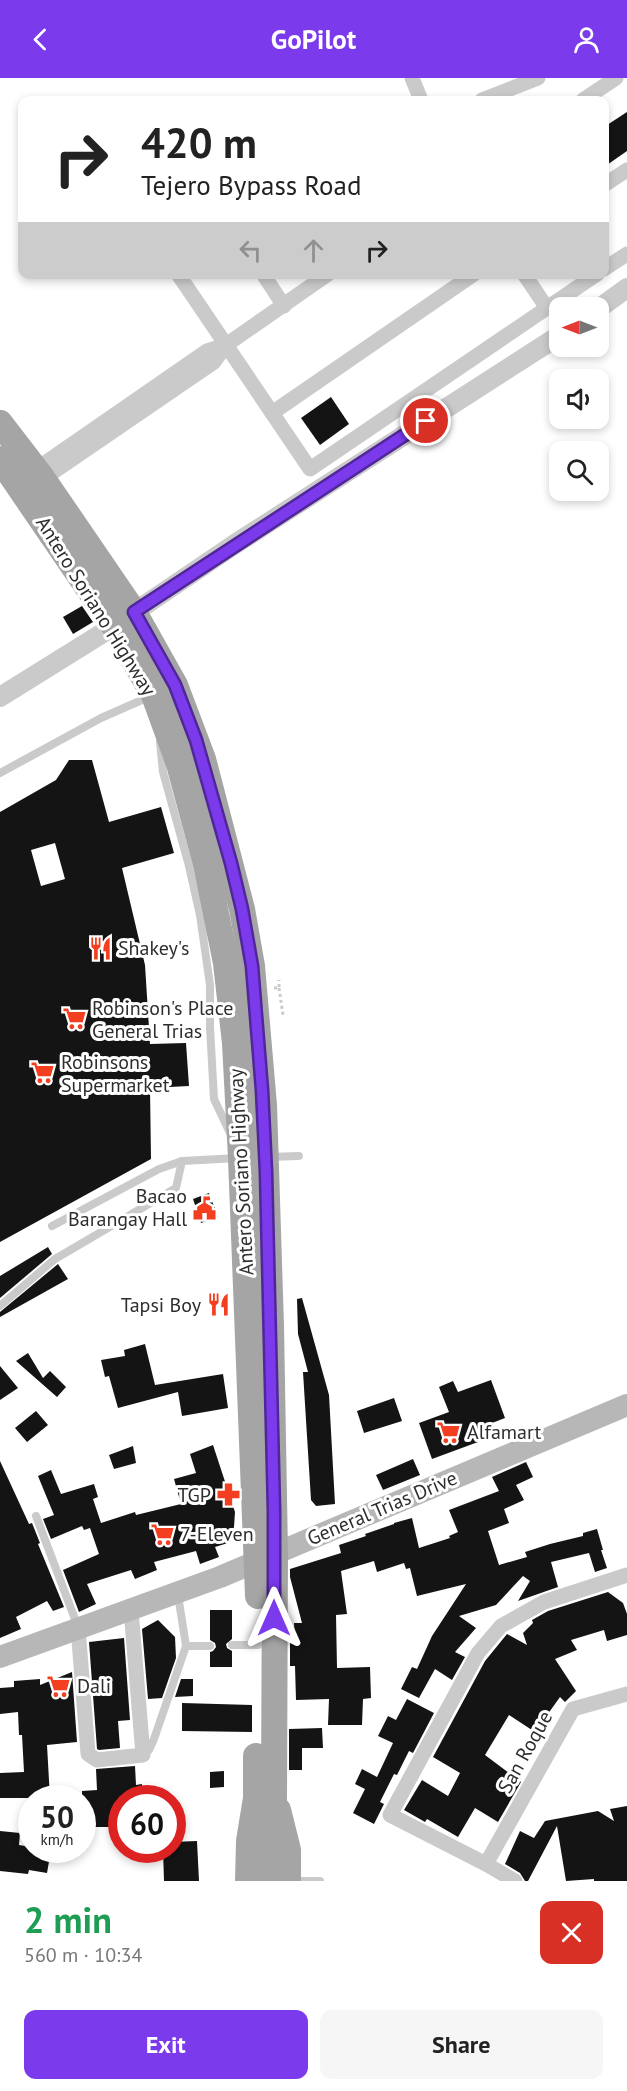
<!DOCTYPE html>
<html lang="en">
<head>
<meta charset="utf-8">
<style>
  :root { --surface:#fff; --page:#f6f6f6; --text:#222; --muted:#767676; --accent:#7c3aed }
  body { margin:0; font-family:"PT Sans",sans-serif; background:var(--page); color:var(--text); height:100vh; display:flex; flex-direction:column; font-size:22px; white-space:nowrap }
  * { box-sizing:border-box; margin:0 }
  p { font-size:20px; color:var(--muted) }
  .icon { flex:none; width:33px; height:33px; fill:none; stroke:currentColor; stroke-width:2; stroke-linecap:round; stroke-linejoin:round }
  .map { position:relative; height:1803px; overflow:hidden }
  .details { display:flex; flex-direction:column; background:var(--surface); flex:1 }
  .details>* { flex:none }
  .top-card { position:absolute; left:18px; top:18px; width:591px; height:183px; border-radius:12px; box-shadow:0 3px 9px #0003; background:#fff; color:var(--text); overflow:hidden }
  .needle { width:39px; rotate:270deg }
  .controls { position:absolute; left:549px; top:219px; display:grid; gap:12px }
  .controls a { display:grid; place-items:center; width:60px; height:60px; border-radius:12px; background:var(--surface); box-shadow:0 3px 9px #0003; font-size:30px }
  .speed { position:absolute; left:18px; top:1707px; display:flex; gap:12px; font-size:30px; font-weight:700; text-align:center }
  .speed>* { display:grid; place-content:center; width:78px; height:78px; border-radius:50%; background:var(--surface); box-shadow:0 3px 9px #0003; line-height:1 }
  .speed small { font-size:15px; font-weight:400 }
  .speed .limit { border:9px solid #d22; background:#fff; color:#111 }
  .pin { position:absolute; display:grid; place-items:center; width:51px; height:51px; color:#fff; margin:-26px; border:3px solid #fff; border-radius:50%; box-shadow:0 2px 6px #0007 }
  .me { position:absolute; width:66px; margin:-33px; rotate:0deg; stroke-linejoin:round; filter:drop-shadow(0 0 4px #0008) }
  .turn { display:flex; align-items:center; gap:21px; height:126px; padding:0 24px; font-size:27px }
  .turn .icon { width:78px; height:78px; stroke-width:2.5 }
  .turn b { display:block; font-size:42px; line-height:51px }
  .lanes { display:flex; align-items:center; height:57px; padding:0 24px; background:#0003; justify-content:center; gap:30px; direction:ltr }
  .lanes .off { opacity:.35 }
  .round { display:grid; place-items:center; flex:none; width:63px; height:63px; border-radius:12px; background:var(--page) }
  .summary { display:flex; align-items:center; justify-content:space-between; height:102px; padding:0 24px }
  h1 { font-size:36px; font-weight:800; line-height:45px; color:#1e9e55 }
  .button { display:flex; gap:12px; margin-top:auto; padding:12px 24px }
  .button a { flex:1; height:69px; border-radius:12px; background:var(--accent); color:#fff; font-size:24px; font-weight:800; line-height:69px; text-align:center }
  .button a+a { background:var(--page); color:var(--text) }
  header { display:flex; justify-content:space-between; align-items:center; height:78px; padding:0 24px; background:var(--accent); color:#fff; font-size:27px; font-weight:800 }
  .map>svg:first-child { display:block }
  .building { fill:#141414; fill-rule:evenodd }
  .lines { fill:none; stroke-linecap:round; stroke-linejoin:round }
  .path { stroke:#cacaca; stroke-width:3; stroke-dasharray:3 3; stroke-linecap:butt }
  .service { stroke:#cacaca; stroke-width:8 }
  .minor { stroke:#cacaca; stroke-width:15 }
  .tertiary { stroke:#cacaca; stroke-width:20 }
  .secondary { stroke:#b7b7b7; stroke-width:22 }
  .primary { stroke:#a5a5a5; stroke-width:26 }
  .route-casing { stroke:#51269a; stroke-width:15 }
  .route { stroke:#7c3aed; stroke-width:10 }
  .labels { text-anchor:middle; stroke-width:6; stroke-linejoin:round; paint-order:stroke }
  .street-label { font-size:20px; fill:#2d2d2d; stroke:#fff }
  .poi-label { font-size:20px; fill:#2d2d2d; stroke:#fff; text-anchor:start }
</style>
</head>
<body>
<header><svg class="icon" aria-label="back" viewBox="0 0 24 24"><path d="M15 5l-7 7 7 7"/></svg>GoPilot<svg class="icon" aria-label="person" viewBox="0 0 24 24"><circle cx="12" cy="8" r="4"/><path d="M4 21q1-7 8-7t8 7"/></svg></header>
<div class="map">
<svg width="627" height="1803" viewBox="0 0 627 1803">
  <rect width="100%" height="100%" fill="#fff"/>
  <g class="building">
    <path d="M627,34v39l-23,16v-40z"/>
    <path d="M331,319l18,27 -29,21 -19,-27z"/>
    <path d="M82,528l11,16 -20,12 -10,-17z"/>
    <path d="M69,682h23l17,62 52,-15 13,46 -52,15 23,97 5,79 36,-1 3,43 -39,2 1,71 -151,83v-430l56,-32zM55,765l10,36 -24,7 -10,-36z"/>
    <path d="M209,1115l9,24 -17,6 -8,-24z"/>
    <path d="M48,1169l4,7 -52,44v-22z"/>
    <path d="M58,1186l10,15 -68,38v-5z"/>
    <path d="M302,1220l27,97 6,109 -19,2 -5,-6 -8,-128h5l-10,-38 -1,-35z"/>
    <path d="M145,1266l10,41 68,-11 5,34 -46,8 -4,-24 -60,16 -9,-32 -4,1 -4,-17 24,-4 -1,-6z"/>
    <path d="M28,1275l15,25 7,-7 16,16 -9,10 -41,-36z"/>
    <path d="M0,1288l18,22 -18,12z"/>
    <path d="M491,1302l14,38 -31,12 4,12 -46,17 -13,-36 30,-11 -10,-25 14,-6 5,11z"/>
    <path d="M394,1320l8,23 -38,12 -7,-22z"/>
    <path d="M36,1333l12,14 -21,17 -12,-14z"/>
    <path d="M213,1367l22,67 -1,15 -6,16 -13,4 4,10 -19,7 -4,-13 -42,11 3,8 -22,9 -4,-9 -44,14 9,20 -17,8 -16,-42 36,-16 -9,-26 -6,2 -2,-4 -31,13 -8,-20 11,-4 -16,-39 13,-6 10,24 33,-10 4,13 -5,2 8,24 34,-11 1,3 45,-11 -7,-25 22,-6 -6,-19z"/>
    <path d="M133,1368l3,17 -22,6 -5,-14z"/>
    <path d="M413,1381l7,16 -37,15 -7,-15z"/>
    <path d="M0,1383l29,63 3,-1 8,20 -2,1 26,63 -11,4 -6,-10 -31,16 5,12 -21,9z"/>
    <path d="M526,1384l7,15 -17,8 8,15 -20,9 5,14 -21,8 11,34 28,-8 -2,-5 25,-8 33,-8v-3l14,-4 6,21h-2l6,18 -12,4 -6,-19 -38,9 7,25 -40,14 12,-20 -7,-5 -27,29 -37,11 17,12 -21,24 10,5 -13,23 -17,-11 -16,29 -18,-9 11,-22 5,2 15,-33 34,-52 -49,12 -7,-28 -4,1 -2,-6 -27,9 -3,-11 -33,10 6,43 -11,1 1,53 33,-1 1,31 -8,1 -1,26h-34l1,-26 -33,1 -1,-34h-5v-26l5,-1 -1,-16h8l-12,-46v-8l51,-16 -2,-8 27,-9 -1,-2 29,-10v-1l18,-5 7,30 31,-10 -1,-2 9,-4 -9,-22 50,-19 -7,-14z"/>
    <path d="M608,1514l15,11 4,11v21l-20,6 -3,-11 -33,10 6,10 -22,9 21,32 -11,11 -5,-5 -25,35 -26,-17 -24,40 36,27 -23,40 -23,-14 -17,29 -31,-18 -2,3 -21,-12 18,-30 26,16 12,-23 -27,-16 52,-96 22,-27 20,11 -4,-12 10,-10 -1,-3 16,-9z"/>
    <path d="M210,1532h22v29l-6,5 1,4 5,3v16h-22v-15l3,-1 3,-4 -1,-4 -5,-3z"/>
    <path d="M158,1542l17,17 1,21 -14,40 -14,1 -6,-70z"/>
    <path d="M124,1560l6,82 -12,1 2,27 -21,2 -2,-1 -8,-107z"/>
    <path d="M72,1594l5,70 -30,3 3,53h-50v-25l24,-1 -2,-37h-3l-1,-23 -18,2v-26l14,-1v-6l26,-2v6z"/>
    <path d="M181,1601h12v17l-18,1z"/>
    <path d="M407,1621l27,14 -21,40 -4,-2 -12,24 -3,-1 -14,28 4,2 -10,20 -21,-11 12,-24 -10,-5 7,-15 15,8 16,-34 -15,-7 10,-20 8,4z"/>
    <path d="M182,1625l70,2v27l-70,-1z"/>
    <path d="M322,1650l1,20h-21v22h-13v-41z"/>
    <path d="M135,1688l1,19 6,-1 1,14h-21v4h-7v25h-33v-36l15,-1 -1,-21z"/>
    <path d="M224,1693v16l-14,1v-16z"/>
    <path d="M627,1728v75h-33v-2l-28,2 -9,-55 -29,55h-3l-5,-8 -15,-9 15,-33 14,7 11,-17 53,-10 16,10 -4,-12z"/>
    <path d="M0,1753l20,2 -1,12 13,2v3h19l-4,23 -18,-3 -1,4 -28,-3z"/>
    <path d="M197,1763l2,40h-35l-1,-31h9v-8z"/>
  </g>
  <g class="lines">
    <g class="path">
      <path d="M274,910h5v-8"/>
      <path d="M279,910l4,27"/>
    </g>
    <g class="service">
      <path d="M160,664l3,30 26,94 11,49 10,70v42l4,72 17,36"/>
      <path d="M0,695l101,-55 50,-22"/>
      <path d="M268,1079l31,-1"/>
      <path d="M52,1148l107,-57 23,-8 56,-3"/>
      <path d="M0,1228l55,-47 121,-71 6,-27"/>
      <path d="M36,1438l42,111"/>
      <path d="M232,1567h26"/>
      <path d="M186,1568h24"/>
      <path d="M145,1676l4,-4 5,-11 32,-93 -8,-51"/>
      <path d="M293,1803h27"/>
    </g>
    <g class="minor">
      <path d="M412,0l9,22"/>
      <path d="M482,22l56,-22"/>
      <path d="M583,22l33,-22"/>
      <path d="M604,107l23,-15"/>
      <path d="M604,191l23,-15"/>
      <path d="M178,196l132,195 287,-195"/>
      <path d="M263,196l21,32"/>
      <path d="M524,196l23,34"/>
      <path d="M272,335l202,-139"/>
      <path d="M35,392l172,-119 19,-6 102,-71"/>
      <path d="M43,401l171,-117 12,-17"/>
      <path d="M78,1550l10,126 9,6 46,-5 -12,-145"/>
      <path d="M486,1786l87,-155 54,-15"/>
      <path d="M515,1803l-29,-17 -96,-49 88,-162 23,-27 43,-24 83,-27"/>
    </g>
    <g class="tertiary">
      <path d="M598,231l29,-21"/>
      <path d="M0,619l114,-71 121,-82 325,-209"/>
    </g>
    <path class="secondary" d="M0,1579l220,-80 407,-172"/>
    <g class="primary">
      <path d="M0,345l43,56 91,133 41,73 28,74 39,150 10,57 12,139 7,221 4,228 -1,245 -6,53 -1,29"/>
      <path d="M0,381l114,167 40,69 25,69 27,100 20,99 9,80 6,115 17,438"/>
      <path d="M278,1732l10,40v31"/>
      <path d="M248,1803l1,-40 7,-43v-42"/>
    </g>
  </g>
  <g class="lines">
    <defs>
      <path id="route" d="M274,1540v-107l-8,-339 -4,-82 -10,-124 -10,-57 -11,-46 -35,-123 -21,-55 -41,-73 292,-191"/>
    </defs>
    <use href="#route" class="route-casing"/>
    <use href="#route" class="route"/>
  </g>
  <defs>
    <symbol id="restaurant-bare" viewBox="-9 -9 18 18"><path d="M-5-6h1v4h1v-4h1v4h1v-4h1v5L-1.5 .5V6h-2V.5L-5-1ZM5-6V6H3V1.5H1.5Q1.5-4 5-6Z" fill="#f33f1f" stroke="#fff" stroke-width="2.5" paint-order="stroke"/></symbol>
    <symbol id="supermarket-bare" viewBox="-9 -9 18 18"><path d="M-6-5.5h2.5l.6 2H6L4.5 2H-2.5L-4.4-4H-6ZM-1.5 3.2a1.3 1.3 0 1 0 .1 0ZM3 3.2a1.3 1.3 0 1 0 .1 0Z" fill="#f33f1f" stroke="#fff" stroke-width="2.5" paint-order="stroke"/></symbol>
    <symbol id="civic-bare" viewBox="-9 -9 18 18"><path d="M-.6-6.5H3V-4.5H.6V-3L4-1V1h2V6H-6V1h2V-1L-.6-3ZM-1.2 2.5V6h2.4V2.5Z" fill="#f33f1f" stroke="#fff" stroke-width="2.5" paint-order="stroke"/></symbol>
    <symbol id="pharmacy-bare" viewBox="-9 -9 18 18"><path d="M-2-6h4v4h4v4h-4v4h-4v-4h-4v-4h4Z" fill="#f33f1f" stroke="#fff" stroke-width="2.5" paint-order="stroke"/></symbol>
  </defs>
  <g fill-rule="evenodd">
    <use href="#restaurant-bare" x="84" y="854" width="33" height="33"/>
    <use href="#supermarket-bare" x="58" y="924" width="33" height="33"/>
    <use href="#supermarket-bare" x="26" y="978" width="33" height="33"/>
    <use href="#civic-bare" x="188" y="1114" width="33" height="33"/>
    <use href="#restaurant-bare" x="202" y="1210" width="33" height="33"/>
    <use href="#supermarket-bare" x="432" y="1338" width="33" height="33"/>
    <use href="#pharmacy-bare" x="212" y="1400" width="33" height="33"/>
    <use href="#supermarket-bare" x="146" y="1440" width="33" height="33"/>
    <use href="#supermarket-bare" x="42" y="1592" width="33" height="33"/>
  </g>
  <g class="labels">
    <g class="street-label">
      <text transform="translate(96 528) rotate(58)" y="7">Antero Soriano Highway</text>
      <text transform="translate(241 1094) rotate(-93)" y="7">Antero Soriano Highway</text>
      <text transform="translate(382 1430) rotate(-23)" y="7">General Trias Drive</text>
      <text transform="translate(525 1674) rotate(-61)" y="7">San Roque</text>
    </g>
    <g class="poi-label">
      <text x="118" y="877">Shakey's</text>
      <text x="92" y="937">Robinson's Place<tspan x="92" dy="23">General Trias</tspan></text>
      <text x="61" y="991">Robinsons<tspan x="61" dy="23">Supermarket</tspan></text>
      <text x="187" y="1125" text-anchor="end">Bacao<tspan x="187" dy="23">Barangay Hall</tspan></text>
      <text x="201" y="1234" text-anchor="end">Tapsi Boy</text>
      <text x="467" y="1361">Alfamart</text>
      <text x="211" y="1424" text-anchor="end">TGP</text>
      <text x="180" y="1463">7-Eleven</text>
      <text x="77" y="1615">Dali</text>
    </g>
  </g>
</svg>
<div class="controls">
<a><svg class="needle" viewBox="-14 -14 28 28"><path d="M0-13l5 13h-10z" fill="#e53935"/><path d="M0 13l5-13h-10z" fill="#767676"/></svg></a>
<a><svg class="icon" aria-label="sound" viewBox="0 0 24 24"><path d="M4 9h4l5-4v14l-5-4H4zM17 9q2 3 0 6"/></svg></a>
<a><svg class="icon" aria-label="search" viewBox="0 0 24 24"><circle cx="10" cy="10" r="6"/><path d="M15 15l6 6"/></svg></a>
</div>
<div class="speed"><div>50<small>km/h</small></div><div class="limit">60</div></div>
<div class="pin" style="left:426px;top:343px;background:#d93025"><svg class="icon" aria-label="arrive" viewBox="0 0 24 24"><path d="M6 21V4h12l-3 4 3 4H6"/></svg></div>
<svg class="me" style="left:274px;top:1540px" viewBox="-20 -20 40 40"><path d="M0-17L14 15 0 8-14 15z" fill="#7c3aed" stroke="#fff" stroke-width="4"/></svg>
<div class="top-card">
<div class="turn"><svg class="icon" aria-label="right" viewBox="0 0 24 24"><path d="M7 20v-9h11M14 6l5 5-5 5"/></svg><div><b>420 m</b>Tejero Bypass Road</div></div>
<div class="lanes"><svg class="icon off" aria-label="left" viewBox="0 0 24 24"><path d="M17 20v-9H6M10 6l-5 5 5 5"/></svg><svg class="icon off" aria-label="ahead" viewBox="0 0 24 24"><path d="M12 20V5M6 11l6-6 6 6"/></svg><svg class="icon" aria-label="right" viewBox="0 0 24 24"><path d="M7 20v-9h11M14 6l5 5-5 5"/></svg></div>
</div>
</div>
<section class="details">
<div class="summary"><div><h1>2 min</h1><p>560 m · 10:34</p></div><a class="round" style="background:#d93025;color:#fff"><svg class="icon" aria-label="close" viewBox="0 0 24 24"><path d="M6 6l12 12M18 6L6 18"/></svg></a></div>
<div class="button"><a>Exit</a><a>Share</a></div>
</section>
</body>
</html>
